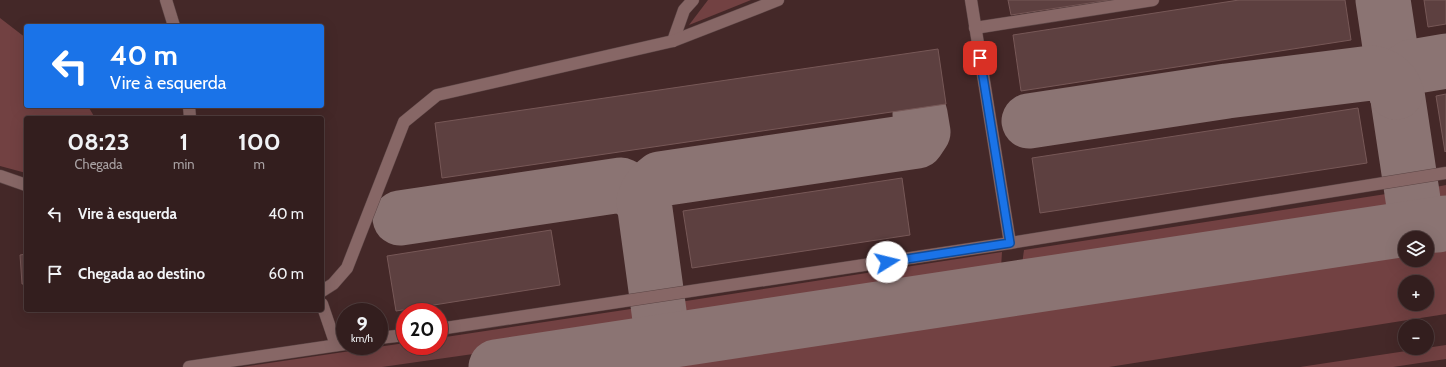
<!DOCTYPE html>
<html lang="pt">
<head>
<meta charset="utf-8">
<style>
  :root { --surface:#331e1e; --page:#3b2727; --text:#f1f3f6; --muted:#a9a2a4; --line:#4e3c3c }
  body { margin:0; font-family:Cabin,sans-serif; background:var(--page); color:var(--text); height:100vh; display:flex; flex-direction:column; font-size:15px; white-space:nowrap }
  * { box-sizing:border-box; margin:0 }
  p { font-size:13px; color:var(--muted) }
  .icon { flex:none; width:22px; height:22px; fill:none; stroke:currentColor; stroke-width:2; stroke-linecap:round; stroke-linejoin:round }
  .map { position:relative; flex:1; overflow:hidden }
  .details { position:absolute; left:24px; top:116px; width:300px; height:196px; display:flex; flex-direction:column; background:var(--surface); border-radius:4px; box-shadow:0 4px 16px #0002,0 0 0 1px var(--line) }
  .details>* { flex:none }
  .hud { position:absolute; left:24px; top:24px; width:300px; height:84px; border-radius:4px; box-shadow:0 4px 16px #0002,0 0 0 1px var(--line); background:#1a73e8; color:#fff; overflow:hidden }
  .controls { position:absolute; left:1398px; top:231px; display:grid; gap:8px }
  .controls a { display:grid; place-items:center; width:36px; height:36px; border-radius:50%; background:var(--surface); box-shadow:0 4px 16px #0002,0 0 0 1px var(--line); font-size:20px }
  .speed { position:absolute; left:336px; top:303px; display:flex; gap:8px; font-size:20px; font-weight:700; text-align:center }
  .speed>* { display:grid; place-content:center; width:52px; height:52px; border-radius:50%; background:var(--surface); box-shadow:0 4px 16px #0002,0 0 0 1px var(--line); line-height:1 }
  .speed small { font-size:10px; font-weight:400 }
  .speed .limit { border:6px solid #d22; background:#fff; color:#111 }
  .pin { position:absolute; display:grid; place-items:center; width:34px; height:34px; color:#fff; margin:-17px; border-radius:8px; box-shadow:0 2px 6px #0006 }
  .me { position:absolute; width:44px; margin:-22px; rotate:81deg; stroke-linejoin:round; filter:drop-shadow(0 0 3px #0008) }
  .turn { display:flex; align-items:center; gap:14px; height:84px; padding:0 20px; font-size:18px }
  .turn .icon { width:52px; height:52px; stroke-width:2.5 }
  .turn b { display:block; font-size:28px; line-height:34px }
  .eta { display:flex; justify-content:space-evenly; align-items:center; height:68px; text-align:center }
  .eta b { font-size:24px; font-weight:800; line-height:28px }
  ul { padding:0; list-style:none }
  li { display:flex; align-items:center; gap:12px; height:60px; padding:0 20px }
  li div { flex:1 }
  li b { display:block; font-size:15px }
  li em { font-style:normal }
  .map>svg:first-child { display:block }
  .green { fill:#724142; fill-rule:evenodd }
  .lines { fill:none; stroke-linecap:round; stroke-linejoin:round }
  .taxiway { stroke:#8b7473; stroke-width:55 }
  .building { fill:#5d4040; stroke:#775857 }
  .minor-casing { stroke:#5d4646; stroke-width:13 }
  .minor { stroke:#876766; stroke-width:12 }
  .route-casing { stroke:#114b97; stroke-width:10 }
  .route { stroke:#1a73e8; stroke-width:7 }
</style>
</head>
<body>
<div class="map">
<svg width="1446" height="367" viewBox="0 0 1446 367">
  <rect width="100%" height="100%" fill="#442828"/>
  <g class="green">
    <path d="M708,0h43l-62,25z"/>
    <path d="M0,18l26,20v68h62l7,12h-69v55l-26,-7z"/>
    <path d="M1446,185v18c-9,1 -17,-6 -20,-14z"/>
    <path d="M1399,192l1,17 -315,49 -63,7 2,-15z"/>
    <path d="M1446,241v73l-337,53h-499l521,-76 274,-43v12h22v-16zM1405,282h22v22h-22z"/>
    <path d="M1002,252l-1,16 -331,54 3,-19z"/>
    <path d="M644,307l3,22 -265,38h-140l163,-24v3h34v-8z"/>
    <path d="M1446,345v14l-53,8h-93z"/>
  </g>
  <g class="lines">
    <g class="taxiway">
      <path d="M1383,0l31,206c3,12 12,17 24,19"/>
      <path d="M1396,92c0,-12 5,-19 15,-25l35,-6"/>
      <path d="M1029,121l198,-30 144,-18c12,2 20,7 25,19"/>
      <path d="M400,218l221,-33 12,6 11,11"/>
      <path d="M663,341l-19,-139c2,-10 8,-17 16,-23l257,-38 6,-9 -3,-18"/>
      <path d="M496,367l950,-144"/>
    </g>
  </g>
  <g class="building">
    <path d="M1008,0h102l-99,15z"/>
    <path d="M1239,0h106l6,40 -330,51 -8,-56z"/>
    <path d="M1424,0h22v24l-18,3z"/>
    <path d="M938,49l8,55 -504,74 -7,-55z"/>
    <path d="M1446,94v57l-1,1 -9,-56z"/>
    <path d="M1358,108l9,55 -327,50 -8,-55z"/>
    <path d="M902,178l8,57 -218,33 -9,-57z"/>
    <path d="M551,230l9,55 -164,26 -9,-55z"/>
    <path d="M26,254v30h-4l-2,-29z"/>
  </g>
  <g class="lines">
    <defs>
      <g id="minor">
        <path d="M166,0l8,26"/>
        <path d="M975,28l178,-28"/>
        <path d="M673,41l11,-31 9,-10"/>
        <path d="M189,106l1,12"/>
        <path d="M0,176l26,9"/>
        <path d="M1010,243l436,-70"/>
        <path d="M322,291l11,-7 14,-16 57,-146 33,-27 236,-54 105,-41"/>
        <path d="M322,304l14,41"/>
        <path d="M439,329l571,-86 -39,-243"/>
        <path d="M379,338l26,-3"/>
        <path d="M189,367l156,-23"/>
      </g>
    </defs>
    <use href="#minor" class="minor-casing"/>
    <use href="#minor" class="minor"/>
  </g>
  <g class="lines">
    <defs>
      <path id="route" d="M887,262l123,-19 -30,-185"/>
    </defs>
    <use href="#route" class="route-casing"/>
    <use href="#route" class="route"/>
  </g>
</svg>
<div class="controls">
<a><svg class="icon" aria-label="layers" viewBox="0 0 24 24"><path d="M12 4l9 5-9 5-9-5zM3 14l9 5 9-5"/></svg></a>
<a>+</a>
<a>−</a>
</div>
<div class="speed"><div>9<small>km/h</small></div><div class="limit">20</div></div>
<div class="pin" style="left:980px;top:58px;background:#d93025"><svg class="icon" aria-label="arrive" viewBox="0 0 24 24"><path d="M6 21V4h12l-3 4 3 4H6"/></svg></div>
<svg class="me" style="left:887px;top:262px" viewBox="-20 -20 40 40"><circle r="19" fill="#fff"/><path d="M0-13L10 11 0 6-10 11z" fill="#1a73e8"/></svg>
<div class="hud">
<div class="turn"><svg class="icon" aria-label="left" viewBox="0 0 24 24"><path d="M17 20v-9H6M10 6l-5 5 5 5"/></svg><div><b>40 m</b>Vire à esquerda</div></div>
</div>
<section class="details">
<div class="eta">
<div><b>08:23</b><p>Chegada</p></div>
<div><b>1</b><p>min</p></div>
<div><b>100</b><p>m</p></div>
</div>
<ul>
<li><svg class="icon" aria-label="left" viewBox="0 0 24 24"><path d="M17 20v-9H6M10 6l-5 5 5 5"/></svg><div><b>Vire à esquerda</b></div><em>40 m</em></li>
<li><svg class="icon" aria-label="arrive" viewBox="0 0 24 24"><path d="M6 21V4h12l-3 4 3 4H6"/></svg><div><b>Chegada ao destino</b></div><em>60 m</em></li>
</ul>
</section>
</div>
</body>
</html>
